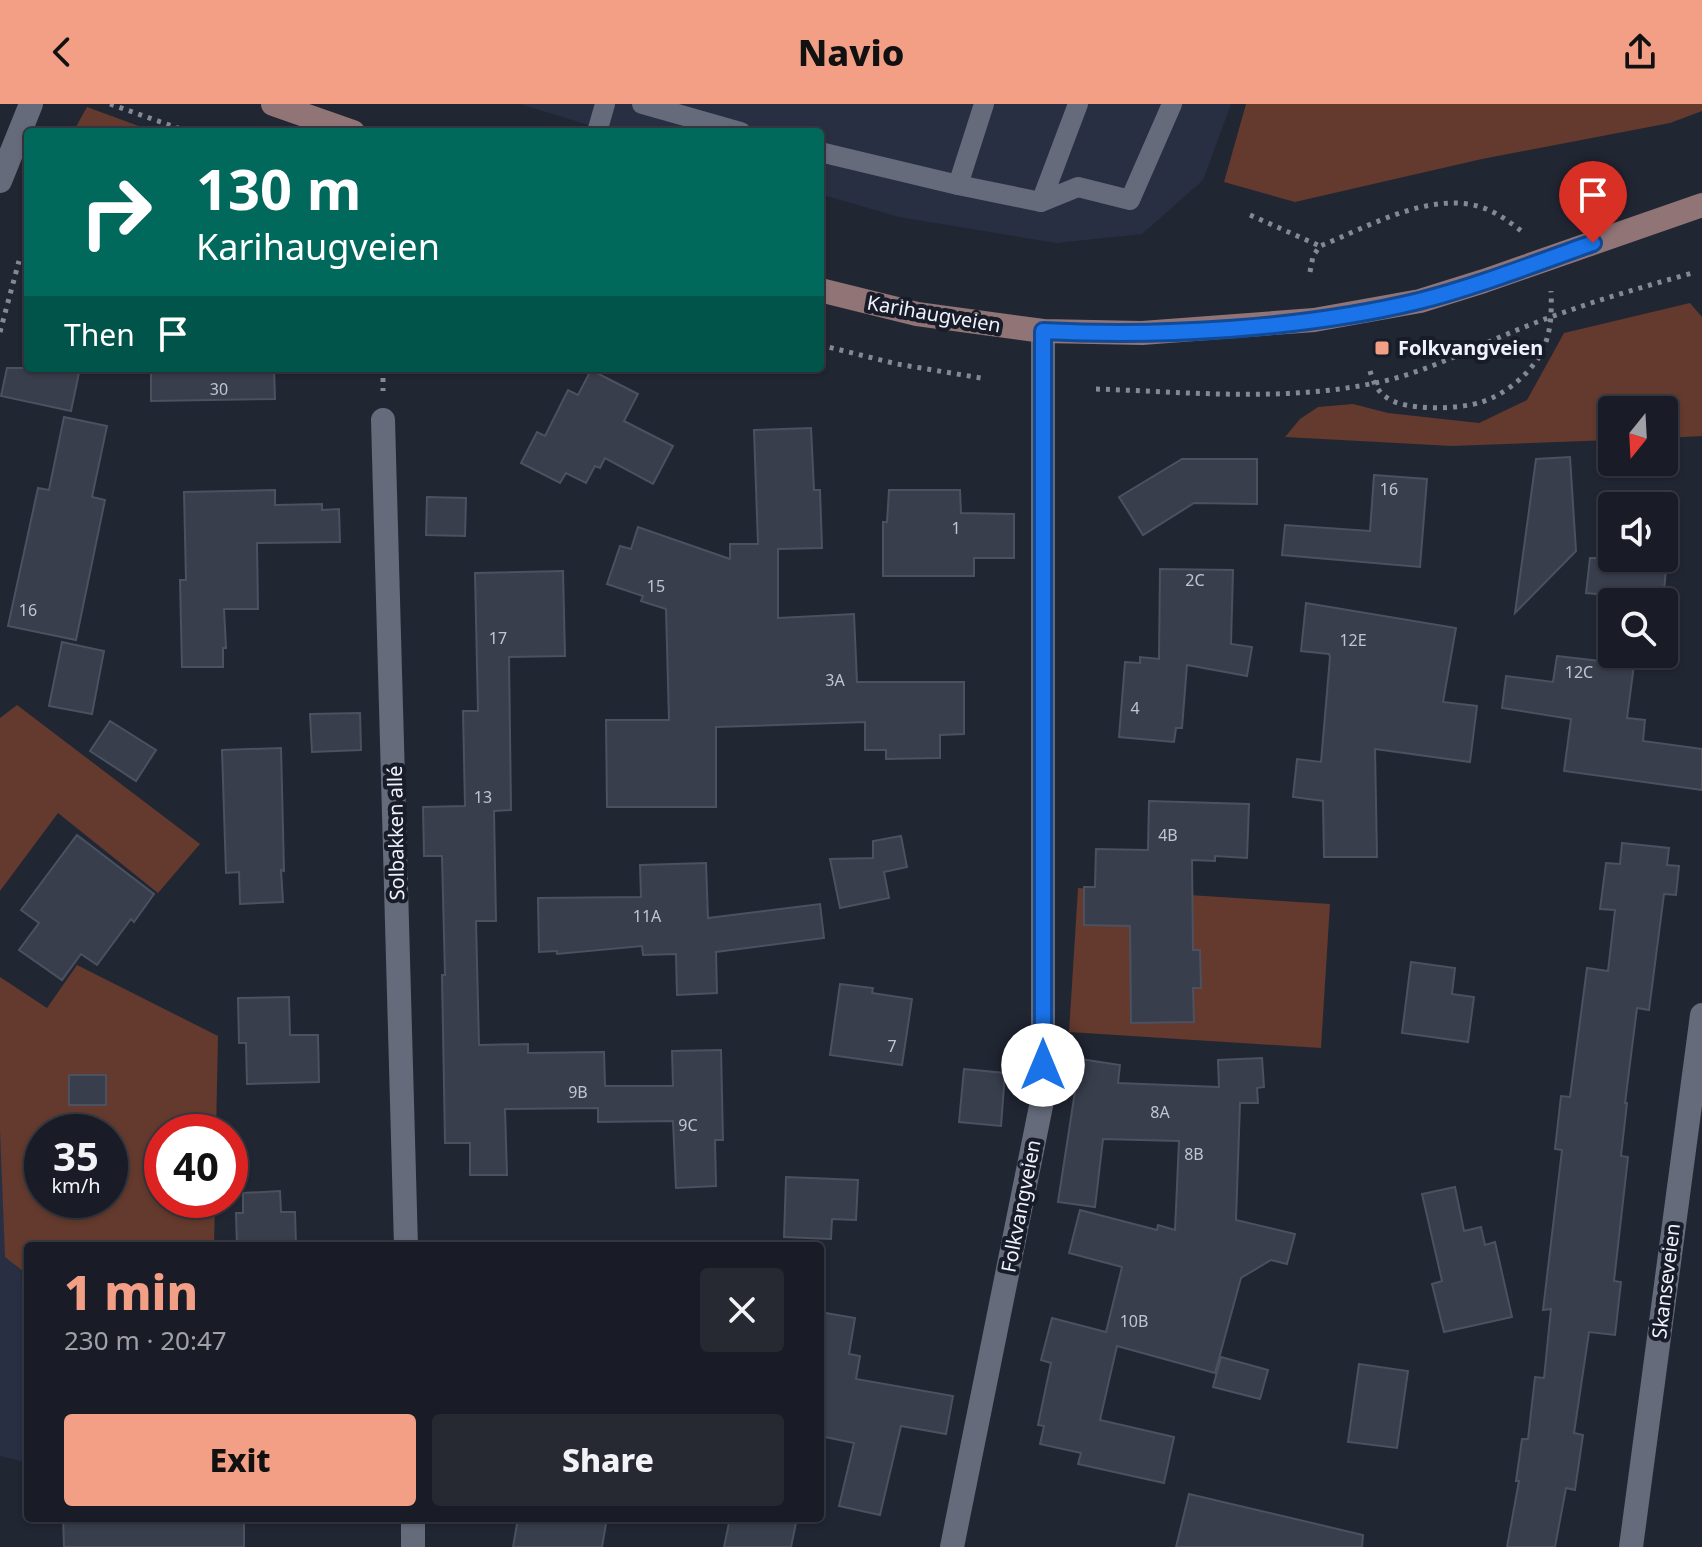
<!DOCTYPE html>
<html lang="en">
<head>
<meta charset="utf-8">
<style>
  :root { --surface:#191c26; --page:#262932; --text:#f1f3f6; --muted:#9fa1a7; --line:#373a43; --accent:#f39f85 }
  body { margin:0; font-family:"Noto Sans",sans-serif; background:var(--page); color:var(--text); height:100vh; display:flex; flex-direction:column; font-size:30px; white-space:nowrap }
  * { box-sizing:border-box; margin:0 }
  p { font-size:26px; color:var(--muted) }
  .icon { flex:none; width:44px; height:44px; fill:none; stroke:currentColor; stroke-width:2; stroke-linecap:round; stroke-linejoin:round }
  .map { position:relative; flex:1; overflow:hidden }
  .details { position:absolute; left:24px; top:1138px; width:800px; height:280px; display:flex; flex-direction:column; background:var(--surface); border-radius:8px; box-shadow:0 2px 6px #0004,0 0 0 2px var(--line) }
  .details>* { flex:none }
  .guide { position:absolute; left:24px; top:24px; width:800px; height:244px; border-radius:8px; box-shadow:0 2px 6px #0004,0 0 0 2px var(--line); background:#00695c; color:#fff; overflow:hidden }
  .needle { width:52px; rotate:198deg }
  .buttons { position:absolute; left:1598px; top:292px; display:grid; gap:16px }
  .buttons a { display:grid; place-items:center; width:80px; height:80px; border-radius:8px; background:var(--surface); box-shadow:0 2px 6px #0004,0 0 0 2px var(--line); font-size:40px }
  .speed { position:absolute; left:24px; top:1010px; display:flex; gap:16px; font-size:40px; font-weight:700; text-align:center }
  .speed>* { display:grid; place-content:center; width:104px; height:104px; border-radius:50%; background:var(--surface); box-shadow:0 2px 6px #0004,0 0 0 2px var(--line); line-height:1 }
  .speed small { font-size:20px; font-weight:400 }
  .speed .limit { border:12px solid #d22; background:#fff; color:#111 }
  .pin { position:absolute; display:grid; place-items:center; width:68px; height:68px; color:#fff; margin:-82px -34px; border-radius:50% 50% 50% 0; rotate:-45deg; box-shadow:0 0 8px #0007 }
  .pin .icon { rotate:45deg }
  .me { position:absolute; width:88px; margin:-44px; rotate:0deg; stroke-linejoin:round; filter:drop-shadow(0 0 6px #0008) }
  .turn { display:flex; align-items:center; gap:28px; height:168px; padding:0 40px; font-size:36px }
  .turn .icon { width:104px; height:104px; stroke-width:2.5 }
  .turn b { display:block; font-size:56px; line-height:68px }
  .then { display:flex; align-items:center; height:76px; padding:0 40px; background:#0003; gap:16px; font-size:30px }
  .round { display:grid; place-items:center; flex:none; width:84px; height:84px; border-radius:8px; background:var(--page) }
  .headline { display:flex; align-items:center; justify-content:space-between; height:136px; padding:0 40px }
  h1 { font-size:48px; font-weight:800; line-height:60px; color:var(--accent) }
  .action { display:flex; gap:16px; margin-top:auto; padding:16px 40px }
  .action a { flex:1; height:92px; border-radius:8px; background:var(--accent); color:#111; font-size:32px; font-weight:800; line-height:92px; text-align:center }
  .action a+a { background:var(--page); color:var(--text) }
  header { display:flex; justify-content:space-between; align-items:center; height:104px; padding:0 40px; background:var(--accent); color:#111; font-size:36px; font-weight:800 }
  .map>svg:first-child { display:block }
  .built { fill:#282f42 }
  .green { fill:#633a2d; fill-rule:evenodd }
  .building { fill:#393e4d; stroke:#4b5160; stroke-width:2 }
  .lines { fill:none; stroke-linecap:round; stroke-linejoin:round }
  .path { stroke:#858995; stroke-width:5; stroke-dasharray:4 6; stroke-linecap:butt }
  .service { stroke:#656b7b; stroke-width:20 }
  .minor { stroke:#656b7b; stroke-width:24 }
  .tertiary { stroke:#656b7b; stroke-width:24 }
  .secondary { stroke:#917576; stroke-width:24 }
  .route-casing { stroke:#114b97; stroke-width:20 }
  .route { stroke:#1a73e8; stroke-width:14 }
  .poi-dot { fill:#f39f85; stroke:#181c29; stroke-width:3 }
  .labels { text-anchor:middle; stroke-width:8; stroke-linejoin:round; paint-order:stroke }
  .number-label { font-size:16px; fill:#c2c5d0 }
  .street-label { font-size:20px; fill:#eff2fc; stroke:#181c29 }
  .poi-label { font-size:20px; font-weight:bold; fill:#eff2fc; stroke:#181c29; text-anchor:start }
</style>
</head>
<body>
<header><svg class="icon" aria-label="back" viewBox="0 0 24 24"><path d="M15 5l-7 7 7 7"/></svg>Navio<svg class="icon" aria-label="share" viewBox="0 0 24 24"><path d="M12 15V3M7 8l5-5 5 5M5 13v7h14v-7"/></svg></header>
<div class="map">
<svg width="1702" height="1443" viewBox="0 0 1702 1443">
  <rect width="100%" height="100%" fill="#212633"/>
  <g class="built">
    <path d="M520,0h711l-28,76 -61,54 -86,9 -157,-26 -79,-23v-62h-209z"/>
    <path d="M0,1015l18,1 8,342 -26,-6z"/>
  </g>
  <g class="green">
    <path d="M1246,0h456v7l-32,12 -188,36 -187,43 -71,-20z"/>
    <path d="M87,3l68,25h-82z"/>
    <path d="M1690,199l12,14v119l-38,2v-28h-52v30l-160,6 -167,-9 15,-18 18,-12 35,-3 35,9 91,10 48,-23 37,-67z"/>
    <path d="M17,601l183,139 -42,49 -100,-80 -58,78v-173z"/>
    <path d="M1078,784l252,16 -9,144 -252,-16z"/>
    <path d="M77,861l141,71 -2,96h-54v68h53l-1,46h-186v29l-23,-18 -5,-127v-153l47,31zM42,1028h68v68h-68z"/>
  </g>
  <g class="building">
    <path d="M7,264h73l-9,43 -70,-15z"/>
    <path d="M151,264h123l1,31 -124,2z"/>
    <path d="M591,266l47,24 -14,27 49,25 -20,38 -48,-26 -5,10 -5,-2 -9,17 -20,-10 -6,10 -39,-20 16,-31 8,4 23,-46 10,5z"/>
    <path d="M64,313l43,9 -15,71 13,3 -29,140 -68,-14 30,-138 11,2z"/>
    <path d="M811,324l3,62h6l2,58 -44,1v69l76,-4 3,68h107v52l-24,1v23l-54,1v-9h-21v-28l-149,5v80h-109l-1,-87h63l-3,-111 -25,-8 2,-5 -36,-12 13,-38 11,3 7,-22 92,32v-15h28l-4,-114z"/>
    <path d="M1570,353l6,94 -61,62 21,-154z"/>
    <path d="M1182,355h75v45l-63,-1 -51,32 -24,-38z"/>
    <path d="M1374,371l53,4 -7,88 -138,-12 3,-30 85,6z"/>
    <path d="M275,386v15l47,-1v6l17,-1 1,33 -83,1 1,66h-34l2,39h-3v19h-41l-2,-87h6l-2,-88z"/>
    <path d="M889,386h71l1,23 53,1v44h-40v18h-91v-54h4z"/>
    <path d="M427,393l39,1 -1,38 -39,-1z"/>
    <path d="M1590,454h77l-4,44h-44l1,-6 -34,-3z"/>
    <path d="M1160,465l73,1 -2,74 21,3 -5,29 -60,-11 -5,63h-6l-2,14 -55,-5 6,-75 15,1v-6l19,2z"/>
    <path d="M563,467l2,85 -56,1 2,153 -17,1 2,110h-20l3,124 49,-1v9l76,-1 1,34h68l-1,-35 49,-1 2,90h-8l1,46 -40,2 -3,-67 -75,1v-14l-93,1 2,66h-37v-32h-25l-3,-168h3l-3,-119h-18l-1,-49 42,-1 -2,-95h15l-3,-138z"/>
    <path d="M1306,499l150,25 -13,74 34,4 -7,56 -95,-13 2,108h-53l-1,-56 -30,-4 4,-38 24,3 9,-105 -1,-3 -28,-3z"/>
    <path d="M62,538l42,9 -12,63 -43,-8z"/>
    <path d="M1557,552l77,9 -7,53 18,2 -2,21 59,8v41l-138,-19 7,-52 -69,-11 4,-32 47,6z"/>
    <path d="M360,609l1,37 -49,2 -2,-38z"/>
    <path d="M110,617l46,29 -20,31 -46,-30z"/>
    <path d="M281,644l3,123 -3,-1 2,32 -43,2 -1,-32 -13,1 -4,-123z"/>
    <path d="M1149,697l100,3 -2,54 -32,-2v5l-23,-1 1,90h7l1,38h-8l1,34 -63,1 -1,-97 -46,-1v-38h11l1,-38 52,1z"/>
    <path d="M77,731l77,59 -20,28 -3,-3 -34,46 -16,-11 -19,26 -43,-30 20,-27 -18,-13z"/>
    <path d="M901,732l6,31 -23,5 5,26 -49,10 -10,-49 43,-1v-17z"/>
    <path d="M1622,739l47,5 -2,17 12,1 -3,29 -12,-1 -15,116 -12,-2 -12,95h2l-6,53 7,1 -14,124 7,1 -6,53 -26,-3 -15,101 9,2 -8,55 -9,-2 -11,59h-48l12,-66h-3l6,-42h6l7,-62 9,1 7,-69 -8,1 19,-160 -7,-1 6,-53 9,1 17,-129 21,3 7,-61 -15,-1 6,-46 14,1z"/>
    <path d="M706,759l2,55 112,-14 4,34 -108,14 1,41 -40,2 -1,-41 -33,1 -1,-9 -85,8v-3l-18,1 -1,-54 103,-1 -1,-32z"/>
    <path d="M1411,858l44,6 -3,26 22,3 -6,45 -66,-9z"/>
    <path d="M840,880l33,4 -1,5 40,6 -10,66 -72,-10z"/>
    <path d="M289,893l1,38h28l1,47 -72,2 -1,-41h-7l-1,-45z"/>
    <path d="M1262,954l2,29 -7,1 1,15h-18l-4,117 59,14 -8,30 -16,-4 -30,18 -26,95 -98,-27 -17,74 74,17 -10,46 -86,-19 3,-11 -41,-9 4,-18 -6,-1 13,-62 -10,-3 11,-42 54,14 16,-65 -53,-14 11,-43 77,20 1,-5 17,5 4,-89 -76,-2 -8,68 -37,-5 22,-143 40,6 -2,18 101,4 -1,-27z"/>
    <path d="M964,965l41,4 -4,53 -42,-4z"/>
    <rect x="69" y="971" width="37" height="30"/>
    <path d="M786,1073l72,3 -2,40 -24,-1 -1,20 -47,-2z"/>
    <path d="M1455,1083l9,44 17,-4 4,18 10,-3 17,75 -68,15 -12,-48 10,-3 -20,-87z"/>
    <path d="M280,1087l1,21h14l1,34h-59l-1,-33h7v-20z"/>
    <path d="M820,1208l35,6 -6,36 11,2 -4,23 97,17 -7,38 -45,-8 -21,89 -41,-9 15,-63 -34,-7z"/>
    <path d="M1221,1253l47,13 -8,29 -47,-12z"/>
    <path d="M1359,1260l49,7 -11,77 -49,-6z"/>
    <path d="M1189,1390l174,41 -1,12h-186z"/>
    <path d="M63,1414h181v29h-180z"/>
    <path d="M518,1414h89l-5,29h-89z"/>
    <path d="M730,1414h67l-6,29h-67z"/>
  </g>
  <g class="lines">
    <g class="path">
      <path d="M110,0l79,28"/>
      <path d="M1250,111l70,31"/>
      <path d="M1310,168l3,-16 7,-10c48,-19 109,-55 161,-39 16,5 30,16 43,26"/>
      <path d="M0,228l19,-71"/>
      <path d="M820,241l77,19 84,14"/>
      <path d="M383,264v23"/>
      <path d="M1370,267c3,10 7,20 16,26 19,15 74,12 96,5 23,-8 44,-25 57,-45 12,-20 13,-43 12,-66"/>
      <path d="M1096,285c92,3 187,13 279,-6 50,-10 95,-34 142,-53 59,-24 118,-41 179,-58"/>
    </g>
    <g class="service">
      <path d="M642,0l99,28"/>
      <path d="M597,28l8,-28"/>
      <path d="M820,48l138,33 83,17 37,-15 52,13 42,-96"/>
      <path d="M958,81l26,-81"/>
      <path d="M1041,98l37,-98"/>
    </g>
    <g class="minor">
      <path d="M0,77l31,-77"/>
      <path d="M383,316l23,826"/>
      <path d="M413,1414v29"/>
      <path d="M1631,1443l71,-532"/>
    </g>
    <path class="tertiary" d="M952,1443l91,-451v-765"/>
    <g class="secondary">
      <path d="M273,0l80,28"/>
      <path d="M820,186l97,24 126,17 99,2 172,-13 106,-19 64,-20 218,-76"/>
    </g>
  </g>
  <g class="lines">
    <defs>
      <path id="route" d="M1043,961v-734c120,6 260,-2 376,-30 59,-15 117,-38 174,-58"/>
    </defs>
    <use href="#route" class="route-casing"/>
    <use href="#route" class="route"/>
  </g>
  <rect class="poi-dot" x="1374" y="236" width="16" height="16" rx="4"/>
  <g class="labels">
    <g class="number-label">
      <text x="219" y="291">30</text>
      <text x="1389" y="391">16</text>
      <text x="956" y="430">1</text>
      <text x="1195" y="482">2C</text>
      <text x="656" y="488">15</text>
      <text x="28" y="512">16</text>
      <text x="498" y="540">17</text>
      <text x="1353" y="542">12E</text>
      <text x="1579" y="574">12C</text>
      <text x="835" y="582">3A</text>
      <text x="1135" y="610">4</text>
      <text x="483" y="699">13</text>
      <text x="1168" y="737">4B</text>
      <text x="647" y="818">11A</text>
      <text x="892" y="948">7</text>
      <text x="578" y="994">9B</text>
      <text x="1160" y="1014">8A</text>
      <text x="688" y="1027">9C</text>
      <text x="1194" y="1056">8B</text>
      <text x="1134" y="1223">10B</text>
    </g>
    <g class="street-label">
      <text transform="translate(934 210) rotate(10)" y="7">Karihaugveien</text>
      <text transform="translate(396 729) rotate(-91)" y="7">Solbakken allé</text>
      <text transform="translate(1021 1102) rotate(-79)" y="7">Folkvangveien</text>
      <text transform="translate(1666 1177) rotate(-83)" y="7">Skanseveien</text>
    </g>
    <g class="poi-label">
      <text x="1398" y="251">Folkvangveien</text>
    </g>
  </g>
</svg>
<div class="buttons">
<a><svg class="needle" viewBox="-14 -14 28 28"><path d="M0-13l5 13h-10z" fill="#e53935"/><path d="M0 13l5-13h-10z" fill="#9fa1a7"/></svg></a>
<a><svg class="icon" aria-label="sound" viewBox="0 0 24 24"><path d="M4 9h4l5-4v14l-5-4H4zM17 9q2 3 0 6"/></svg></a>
<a><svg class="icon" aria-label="search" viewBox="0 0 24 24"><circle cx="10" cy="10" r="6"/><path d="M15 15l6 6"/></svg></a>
</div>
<div class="speed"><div>35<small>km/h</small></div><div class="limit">40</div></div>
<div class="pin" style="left:1593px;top:139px;background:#d93025"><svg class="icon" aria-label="arrive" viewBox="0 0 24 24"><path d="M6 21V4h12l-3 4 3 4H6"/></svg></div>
<svg class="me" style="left:1043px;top:961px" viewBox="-20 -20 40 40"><circle r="19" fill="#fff"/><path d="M0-13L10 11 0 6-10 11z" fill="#1a73e8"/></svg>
<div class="guide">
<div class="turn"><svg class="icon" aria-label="right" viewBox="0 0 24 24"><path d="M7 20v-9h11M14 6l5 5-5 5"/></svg><div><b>130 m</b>Karihaugveien</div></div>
<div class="then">Then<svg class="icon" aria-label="arrive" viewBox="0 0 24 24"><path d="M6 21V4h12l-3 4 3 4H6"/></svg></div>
</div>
<section class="details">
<div class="headline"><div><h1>1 min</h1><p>230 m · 20:47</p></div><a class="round"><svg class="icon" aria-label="close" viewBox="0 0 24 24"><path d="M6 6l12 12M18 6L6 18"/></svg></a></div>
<div class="action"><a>Exit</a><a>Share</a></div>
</section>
</div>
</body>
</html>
